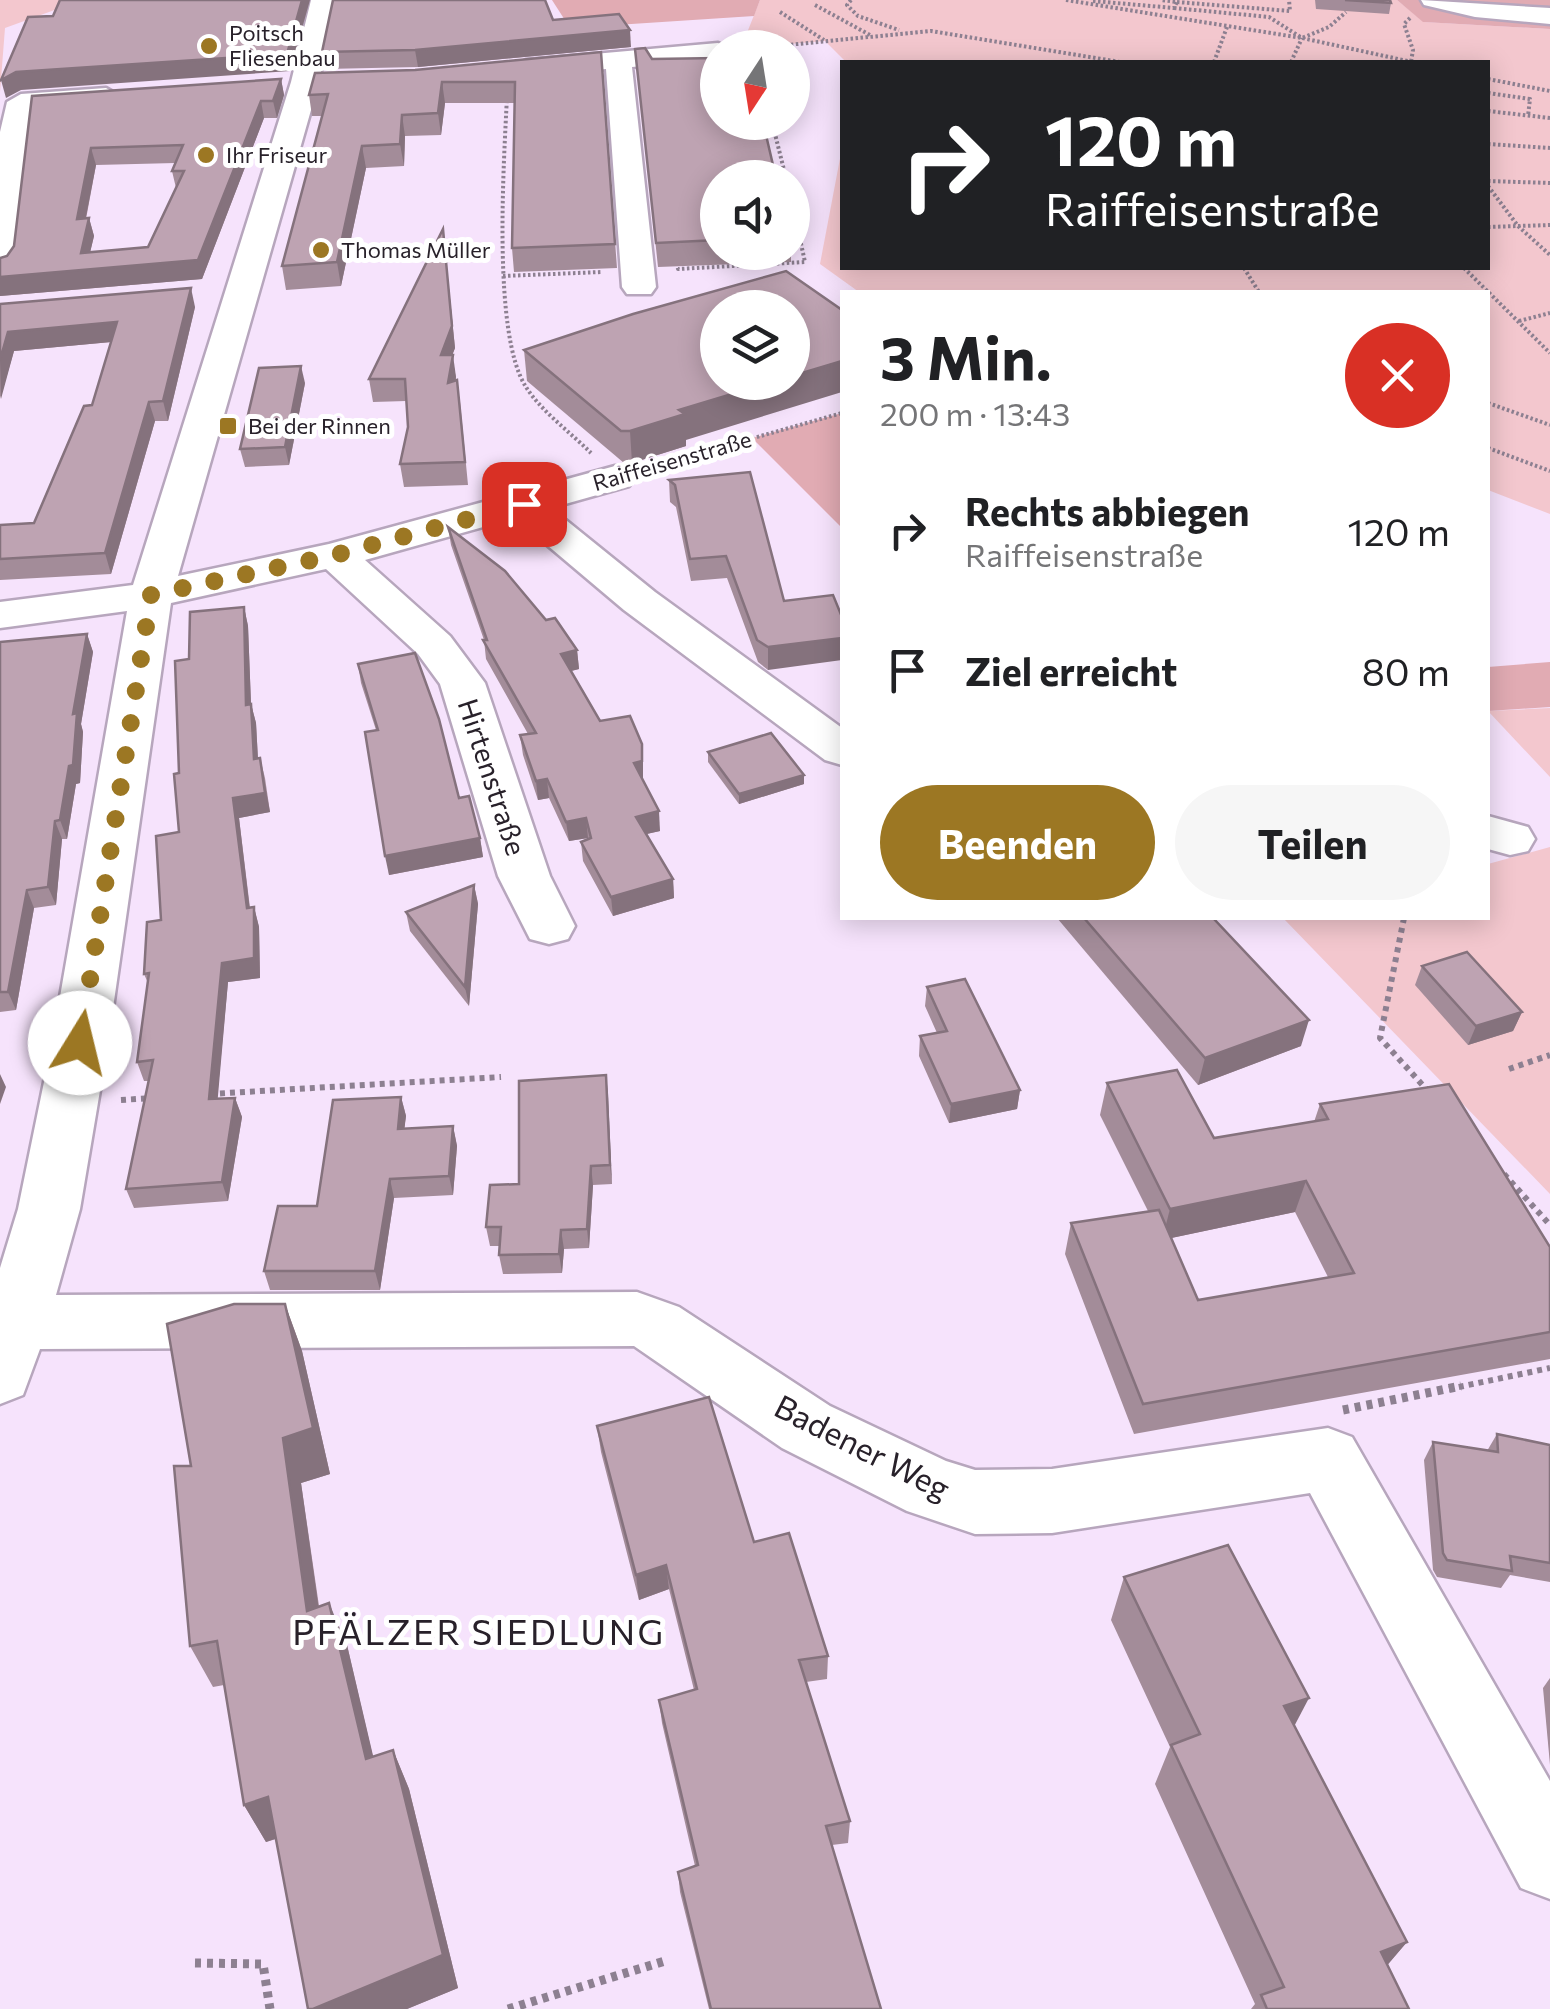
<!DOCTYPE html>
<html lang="de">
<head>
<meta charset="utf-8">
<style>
  :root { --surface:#fff; --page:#f6f6f6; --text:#202124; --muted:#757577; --accent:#9c7723 }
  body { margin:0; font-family:Commissioner,sans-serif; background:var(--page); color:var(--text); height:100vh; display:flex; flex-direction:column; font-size:38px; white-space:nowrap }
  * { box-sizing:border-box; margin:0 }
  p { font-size:32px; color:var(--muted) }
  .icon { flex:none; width:55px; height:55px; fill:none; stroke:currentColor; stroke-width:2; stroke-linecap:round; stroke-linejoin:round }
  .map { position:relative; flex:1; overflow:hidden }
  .panel { position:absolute; left:840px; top:290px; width:650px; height:630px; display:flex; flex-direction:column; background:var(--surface); border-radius:0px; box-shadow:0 5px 25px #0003 }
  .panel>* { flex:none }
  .guide { position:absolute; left:840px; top:60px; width:650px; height:210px; border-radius:0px; box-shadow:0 5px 25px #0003; background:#202124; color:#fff; overflow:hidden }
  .needle { width:65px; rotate:192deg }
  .controls { position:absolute; left:700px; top:30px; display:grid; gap:20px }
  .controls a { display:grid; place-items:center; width:110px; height:110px; border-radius:50%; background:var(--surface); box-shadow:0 5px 25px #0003; font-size:50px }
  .pin { position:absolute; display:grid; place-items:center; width:85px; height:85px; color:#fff; margin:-42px; border-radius:20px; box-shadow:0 5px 15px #0006 }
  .me { position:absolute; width:110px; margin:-55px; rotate:9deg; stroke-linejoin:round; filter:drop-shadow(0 0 8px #0008) }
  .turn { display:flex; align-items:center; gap:35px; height:210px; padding:0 40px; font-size:45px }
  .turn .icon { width:130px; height:130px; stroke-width:2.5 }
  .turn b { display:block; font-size:70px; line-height:85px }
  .round { display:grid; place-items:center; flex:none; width:105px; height:105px; border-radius:52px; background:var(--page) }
  .overview { display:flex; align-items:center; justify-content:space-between; height:170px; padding:0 40px }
  h1 { font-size:60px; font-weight:700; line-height:75px }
  .button { display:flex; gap:20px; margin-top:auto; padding:20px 40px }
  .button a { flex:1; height:115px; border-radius:60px; background:var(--accent); color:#fff; font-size:40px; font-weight:700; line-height:115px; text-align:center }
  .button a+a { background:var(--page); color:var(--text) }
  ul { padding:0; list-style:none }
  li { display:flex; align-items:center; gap:30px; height:140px; padding:0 40px }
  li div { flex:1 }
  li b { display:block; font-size:38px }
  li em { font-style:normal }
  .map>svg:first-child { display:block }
  .green { fill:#f3c7ce }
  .forest { fill:#e1abb3 }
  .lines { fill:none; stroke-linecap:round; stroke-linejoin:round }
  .minor-casing { stroke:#b7a6bd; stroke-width:5 }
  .path-far2 { stroke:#8d8091; stroke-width:4; stroke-dasharray:2.5 2.5; stroke-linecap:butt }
  .path-far1 { stroke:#8d8091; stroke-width:6; stroke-dasharray:5 5; stroke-linecap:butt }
  .path { stroke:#8d8091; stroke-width:9; stroke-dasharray:6 6; stroke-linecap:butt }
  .minor { fill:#fff; fill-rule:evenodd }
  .wall { fill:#a38c99; fill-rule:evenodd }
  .shaded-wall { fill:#85727d }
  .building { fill:#bea3b2; stroke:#85727d; stroke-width:2.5; fill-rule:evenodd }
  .route { stroke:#9c7723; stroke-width:18; stroke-dasharray:0 32.4 }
  .poi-dot { fill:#9c7723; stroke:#fff; stroke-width:4 }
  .labels { text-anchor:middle; stroke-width:10; stroke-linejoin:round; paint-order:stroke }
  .far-poi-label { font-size:22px; fill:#28212a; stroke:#fff; text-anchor:start }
  .far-street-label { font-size:22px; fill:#28212a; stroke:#fff }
  .street-label { font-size:28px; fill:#28212a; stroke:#fff }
  .near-street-label { font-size:32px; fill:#28212a; stroke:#fff }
  .near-neighbourhood-label { font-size:35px; letter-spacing:2.5px; fill:#28212a; stroke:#fff }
</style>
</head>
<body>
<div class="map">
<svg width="1550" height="2009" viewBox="0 0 1550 2009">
  <rect width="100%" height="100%" fill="#f6e3fc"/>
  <g class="green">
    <path d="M0,0h82l-77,28 -5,64z"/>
    <path d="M760,0h637l27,22 126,7v485l-62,-24v-198h-629l-39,-28 22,-116v120h646v-206h-642l-21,-21 -84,7z"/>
    <path d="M1550,708v69l-62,-66z"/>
    <path d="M1550,847v347l-266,-275 204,-1v-54z"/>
  </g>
  <g class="forest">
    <path d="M552,0h208l-6,16 -184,12z"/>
    <path d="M1397,0h153v29l-127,-7z"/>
    <path d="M842,413v115l-90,-90z"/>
    <path d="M1550,662v45l-62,4v-44z"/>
  </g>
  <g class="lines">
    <defs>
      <g id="minor">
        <path d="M311,0h24l-16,82 -141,494 151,-32 286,-78 14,4 6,8 -6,8 -78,22 104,84 187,136v37l-17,-5 -201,-150 -109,-92 -150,42 85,76 35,47 65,193 25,50 -7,13 -19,5 -19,-5 -32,-63 -58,-192 -22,-30 -92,-85 -155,34 -63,440 -28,166 -24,86 581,-3 42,15 151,99 116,55 29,9 77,-1 276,-41 24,9 198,344v118l-29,-11 -211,-395 -258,40 -77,1 -68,-23 -125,-63 -148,-102 -594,3 -17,46 -23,9v-136l18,-59 34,-166 75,-432 -127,17v-26l133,-17 158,-503z"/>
        <path d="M1421,0l129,8v16l-75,-7 -51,-12z"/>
        <path d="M718,43l11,5h-11v11l-86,8 24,220 -5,7h-24l-5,-7 -16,-218 -80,7 -13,-8 13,-8z"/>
        <path d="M106,88l14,8 -4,6 -83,7 -17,155 -4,7 -12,3v-142l7,-30 14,-8z"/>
        <path d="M1488,816l40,11 7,12 -7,12 -18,4 -22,-6z"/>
      </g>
    </defs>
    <use href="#minor" class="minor-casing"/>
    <g class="path-far2">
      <path d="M851,0l-4,5 11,11 41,14"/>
      <path d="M1066,0l236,38 27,-11 17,-15"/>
      <path d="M1093,1l81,7 3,-6 -16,-2"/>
      <path d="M1177,2l113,9 -1,-11"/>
      <path d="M815,5l55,30"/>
      <path d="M1174,8l95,9 33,21 110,24"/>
      <path d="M780,12l44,28"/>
      <path d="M1410,18l-6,6 9,26 -2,12"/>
      <path d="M756,48l175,-17 189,31"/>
      <path d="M1214,62l13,-35"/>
      <path d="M1291,62l11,-24"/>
      <path d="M1488,79l62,12"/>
      <path d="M1488,93l42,6 -2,17"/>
      <path d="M507,96c-3,66 -15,239 19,291 15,24 44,45 65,66"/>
      <path d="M792,110h11"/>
      <path d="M1488,111l62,7"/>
      <path d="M772,122l14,56"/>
      <path d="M757,132l17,-1"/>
      <path d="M1488,144l62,4"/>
      <path d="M1488,181l62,2"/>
      <path d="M1488,186l30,40 32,29"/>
      <path d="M1488,227l62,-2"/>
      <path d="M677,263l1,6 127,-7 -13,-59"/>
      <path d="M1244,268l15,24"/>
      <path d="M1464,268l86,85"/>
      <path d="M503,276l99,-4"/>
      <path d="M1519,321l31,-8"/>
      <path d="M1488,403l62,22"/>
      <path d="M1488,448l62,23"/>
      <path d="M651,467l191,-54"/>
    </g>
    <g class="path-far1">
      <path d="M1404,918l-24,120 48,53"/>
      <path d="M1509,1069l41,-14"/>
      <path d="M210,1094l291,-17"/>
      <path d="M121,1100l32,-2"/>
      <path d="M1504,1174l46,51"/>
      <path d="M1449,1389l101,-21"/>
    </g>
    <g class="path">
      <path d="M1343,1410l118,-24"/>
      <path d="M195,1963l68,1 7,45"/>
      <path d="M508,2009l157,-48"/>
    </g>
    <use href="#minor" class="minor"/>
  </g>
  <g class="wall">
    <path d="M1315,0h75l1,3 -2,11 -73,-5z"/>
    <path d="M553,20l78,27 -213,20 -93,2 -3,-17z"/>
    <path d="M635,49l83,129v74h73v10l-133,5z"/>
    <path d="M601,52l16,216 -103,4 -2,-24 3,-145h-70l-4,32 -36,1 -1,30 -38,2 -25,118 -55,4 -4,-24 40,-150h-10l-3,-21 106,-25z"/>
    <path d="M281,79l3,16 -7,23h-13l-62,161 -202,17v-38l7,-2 7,-10 18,-150zM175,163l-3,8 4,17 -28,59 -58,5 4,-16 -5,-18 -3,1 10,-54z"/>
    <path d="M443,229l12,119 -3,7 8,47 8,83 -64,2 -4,-23 8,-37 -2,-26 -33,1 -4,-23z"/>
    <path d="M0,304l195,3 -27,114h-13l-44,153 -111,6v-55l34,-2 58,-118 19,-63 -97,9 -14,48z"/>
    <path d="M524,350l162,90v6l-54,17h-8l-97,-82z"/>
    <path d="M305,383l-16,82 -44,2 -5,-18z"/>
    <path d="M750,472l34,129 -16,69 -10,-8 -31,-84 -36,3 -15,-74 -6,-5 -1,-22z"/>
    <path d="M448,527l129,123 2,19 -8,2 29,50 42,23 1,36 17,51 -14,3 27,45 1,19 -61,18 -30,-55 -2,-19 7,-4 -19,3 -20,-43 -11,2 -15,-45 -3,-20 8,-1 -42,-75 -2,-19 -33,-95z"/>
    <path d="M244,607l4,19 3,78 5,19 2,36 2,-1 5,20 5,34 -31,6 11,90 4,-1 5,20 1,51 -32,4 -11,117 18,-1 7,19 -14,84 -94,7 -8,-19 23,-108h-5l-7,-19 11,-79 -4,-9 17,-54 18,-88v-59l10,-114z"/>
    <path d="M87,634l6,18 -12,72 2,8 -3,51 -4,1 -9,55h-5l-6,66 -22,3 -18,102 -16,2v-370z"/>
    <path d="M358,664l101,134 21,40 3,19 -94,18 -13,-145 -15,-47z"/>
    <path d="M708,752l96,32 -65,20 -31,-42z"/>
    <path d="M474,885l4,19 -9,102 -59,-75 -4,-19z"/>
    <path d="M1057,918h156l88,128 -103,39z"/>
    <path d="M1422,966l100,46 -9,19 -45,14 -53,-60z"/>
    <path d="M927,987l93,103 -3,19 -68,14 -30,-67 1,-20 17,-3 -12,-27z"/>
    <path d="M606,1075l6,109 -19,1 -4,63 -25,1 -2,24 -59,1 -4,-19 1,-9h-10l-4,-19z"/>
    <path d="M1107,1083l107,55 100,-16 6,-18 230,143v112l-416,75 -69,-180 6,-31 77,-12 -48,-96zM1295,1212l33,65 -130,23 -27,-62z"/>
    <path d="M401,1097l5,19 -2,13 49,-3 4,20 -4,49 -59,3 -14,92h-110l-6,-19z"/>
    <path d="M285,1304l17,47 28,123 -29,9 18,123 28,39 26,112 20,-7 16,39 49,199 -51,21h-99l-32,-170 -10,3 -22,-37 -20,-120 -11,2 -23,-41 1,-180z"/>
    <path d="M597,1426l157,116 74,114 -1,23 -21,3 44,139 -2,22 -16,2 49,164h-172l-29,-117 -2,-20 17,-6 -33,-143 -3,-23 35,-10 -25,-101 -30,11 -38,-148z"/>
    <path d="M1497,1434l53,11v137l-40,-7 -9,13 -64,-11 -4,-7 -9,-110 9,-18 54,9z"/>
    <path d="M1124,1577l170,149 113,216 -20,23 22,44h-158l4,-5 -100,-220 15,-37 -59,-127z"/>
    <path d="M1550,1678v87l-7,-77z"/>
  </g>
  <g class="shaded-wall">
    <path d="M302,0h8l-20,71 -269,19 -15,8 -5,-18 15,-8z"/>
    <path d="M630,30l1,17 -213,20 -3,-17z"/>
    <path d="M281,79l3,16 -7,23 -4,-17z"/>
    <path d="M442,82l3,21 -4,32 -3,-22z"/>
    <path d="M261,101l3,17 -62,161 -202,17v-19l81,-24 8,-35 5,18 -8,34 112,-10z"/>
    <path d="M402,115l3,21 -1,30 -4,-22z"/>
    <path d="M362,146l4,22 -25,118 -4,-24z"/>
    <path d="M91,148l5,17 -14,72 -5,-18z"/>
    <path d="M443,229l12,119 -11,29 -3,-22z"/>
    <path d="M191,288l4,19 -27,114 -5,-20z"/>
    <path d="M117,322l5,19 -108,10 -13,48 -1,-39 8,-28z"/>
    <path d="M453,355l3,22 -5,28 -3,-22z"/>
    <path d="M842,361v31l-156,48v6l-54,17 -2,-32 49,-21 93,-28h20v-6z"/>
    <path d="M301,366l4,17 -16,82 -4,-18z"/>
    <path d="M149,402l6,19 -44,153 -6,-21z"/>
    <path d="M244,607l4,19 3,78 5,19 3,56 -5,-20 -8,-54z"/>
    <path d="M87,634l6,18 -12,72 2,8 -3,51 -4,1 -9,55 -7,-19 9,-54 4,-52z"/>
    <path d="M842,638v22l-74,10v-23z"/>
    <path d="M577,650l2,19 -16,4 -2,-19z"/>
    <path d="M642,744l1,19v17l-9,-17z"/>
    <path d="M260,758l10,54 -31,6 13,110 -5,-20 -14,-110z"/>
    <path d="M804,775v9l-65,20v-10z"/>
    <path d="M547,779l2,19 -11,2 -2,-19z"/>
    <path d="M659,811l1,20 -22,5 -2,-19z"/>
    <path d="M586,818l2,20 -19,3 -3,-19z"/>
    <path d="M55,821l7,18 -6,66 -8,-18z"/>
    <path d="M480,838l3,19 -94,18 -4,-19z"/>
    <path d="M673,879l1,19 -61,18 -2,-19z"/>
    <path d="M474,885l4,19 -9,102 -4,-19z"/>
    <path d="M27,890l7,18 -18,102 -8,-18z"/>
    <path d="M254,907l5,20 1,51 -32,4 -12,136 -7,-19 13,-136z"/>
    <path d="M1522,1012l-9,19 -45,14 8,-19z"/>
    <path d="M1309,1020l-8,26 -103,39 7,-27z"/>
    <path d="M0,1074l6,13 -6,17z"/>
    <path d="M606,1075l2,19 4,90 -2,-19z"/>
    <path d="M1020,1090l-3,19 -68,14 2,-19z"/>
    <path d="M401,1097l5,19 -4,33 -4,-20z"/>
    <path d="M235,1098l7,19 -14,84 -6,-19z"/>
    <path d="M453,1126l4,20 -4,49 -4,-19z"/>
    <path d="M591,1166l2,19 -4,63 -2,-19z"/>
    <path d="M390,1179l4,19 -14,92 -5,-19z"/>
    <path d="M1306,1181l-11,31 -133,28 8,-31z"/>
    <path d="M561,1230l3,19 -2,24 -3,-19z"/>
    <path d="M285,1304l17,47 28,123 -29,9 24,170 -18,-42 -24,-173z"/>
    <path d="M666,1565l3,24 -30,11 -3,-25z"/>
    <path d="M329,1603l18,42 36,153 -17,-39z"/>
    <path d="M1309,1698l-21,40 -4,-32z"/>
    <path d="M393,1750l16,39 49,199 -51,21h-94z"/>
    <path d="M268,1797l21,37 -23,8 -22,-37z"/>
    <path d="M1407,1942l-28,33 2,-23z"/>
  </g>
  <g class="building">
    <path d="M60,0h242l-15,54 -271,18 -15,8 27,-63 25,-1z"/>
    <path d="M333,0h212l8,20 66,-6 11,16 -215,20 -93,2z"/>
    <path d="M1345,0h45l1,3z"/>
    <path d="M645,48l7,11 66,-1v64h45l13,56h-58v62l-62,3 -21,-194z"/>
    <path d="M601,52l14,192 -103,4 3,-166h-73l-4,31 -36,2 -2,29 -38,2 -25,116 -55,4 46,-172 -19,1 6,-22 100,-3z"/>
    <path d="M281,79l-8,22h-12l-63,159 -198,17v-19l7,-2 7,-10 18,-150zM183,145l-11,26h12l-36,76 -67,6 8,-35 -12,1 14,-71z"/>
    <path d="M443,229l9,97 -11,29h12l-5,28 9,-3 8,82 -65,2 8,-37 -3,-48h-36z"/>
    <path d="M786,271l56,39v51l-50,15v-68h-74v74h54l-93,28 6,4 -55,17h-9l-97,-81 109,-36z"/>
    <path d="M191,288l-28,113 -14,1 -44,151 -105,6v-34l34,-2 50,-117 8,-1 25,-83 -109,10 -8,28v-56z"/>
    <path d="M301,366l-16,81 -45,2 19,-81z"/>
    <path d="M750,472l34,129 49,-6 9,22v21l-74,9 -11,-7 -31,-84 -36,3 -15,-74 -6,-5z"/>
    <path d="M448,527l57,44 41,49 9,-2 22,32 -16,4 39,67 30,-5 12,28v17l-8,2 25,48 -23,6 37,62 -62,18 -30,-55 10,-4 -5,-20 -20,4 -19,-43 -11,2 -16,-46 16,-2 -53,-93h4z"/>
    <path d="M244,607l2,98 5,-1 3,55 6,-1 5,35 -32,5 14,110 7,-1v51l-32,5 -13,136 26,-1 -13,84 -96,7 27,-129 -16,2 12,-89 -5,1 3,-52 14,-2 -5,-84 23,-4 -5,-58 5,-1 -4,-112 14,-2 1,-47z"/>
    <path d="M87,634l-14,80 4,-1 -4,52 -4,1 -9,54 -5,1 -7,66 -21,3 -19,102h-8v-350z"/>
    <path d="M415,653l24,66 20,79 10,-2 11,42 -95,18 -20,-124 13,-2 -20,-66z"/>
    <path d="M771,733l33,42 -65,19 -31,-42z"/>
    <path d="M474,885l-9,102 -59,-75z"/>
    <path d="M1084,918h129l96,102 -104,38z"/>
    <path d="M1467,952l55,60 -46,14 -54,-60z"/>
    <path d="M965,979l55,111 -69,14 -31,-68 27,-5 -20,-44z"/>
    <path d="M1177,1070l37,68 114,-19 -8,-15 129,-20 101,163v85l-407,72 -72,-181 88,-13 39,90 156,-27 -48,-92 -136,28 -63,-126z"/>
    <path d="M606,1075l4,90 -19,1 -4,63 -26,1 -2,24 -60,1 2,-28h-15l4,-42 29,-1v-103z"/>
    <path d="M401,1097l-3,32 55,-3 -4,50 -59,3 -15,92h-111l14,-65h39l16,-106z"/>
    <path d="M234,1304h51l28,124 -30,10 24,173 22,-8 37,156 27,-9 50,205 -130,54h-5l-40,-212 -24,8 -27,-164 -27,5 -16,-180h17l-24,-142z"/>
    <path d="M709,1397l45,145 35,-9 39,123 -29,4 51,161 -24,5 55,183h-170l-33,-137 20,-7 -39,-165 38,-11 -31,-124 -30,10 -39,-149z"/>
    <path d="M1497,1434l53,11v118l-40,-7 2,15 -65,-11 -4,-7 -10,-111 65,10z"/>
    <path d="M1228,1545l81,153 -25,8 123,236 -26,10 28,57h-142l-6,-14 23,-8 -113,-242 29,-11 -76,-157z"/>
  </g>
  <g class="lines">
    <path class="route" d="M80,1043l71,-448 184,-40 189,-51"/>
  </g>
  <g class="poi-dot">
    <circle cx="209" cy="46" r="10"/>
    <circle cx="206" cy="155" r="10"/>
    <circle cx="321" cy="250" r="10"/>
    <rect x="218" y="416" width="20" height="20" rx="5"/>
  </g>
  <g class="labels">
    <g class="far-poi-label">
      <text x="229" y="41">Poitsch<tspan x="229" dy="25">Fliesenbau</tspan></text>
      <text x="226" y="163">Ihr Friseur</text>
      <text x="341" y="258">Thomas Müller</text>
      <text x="248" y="434">Bei der Rinnen</text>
    </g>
    <g class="far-street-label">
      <text transform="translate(672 461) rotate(-16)" y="8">Raiffeisenstraße</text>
    </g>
    <g class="street-label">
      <text transform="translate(492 777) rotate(72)" y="10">Hirtenstraße</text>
    </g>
    <g class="near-street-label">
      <text transform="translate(862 1448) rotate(27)" y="11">Badener Weg</text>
    </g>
    <g class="near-neighbourhood-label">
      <text x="479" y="1645">PFÄLZER SIEDLUNG</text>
    </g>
  </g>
</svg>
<div class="controls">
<a><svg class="needle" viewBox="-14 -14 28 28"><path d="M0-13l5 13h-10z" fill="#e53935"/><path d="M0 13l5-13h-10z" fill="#757577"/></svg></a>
<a><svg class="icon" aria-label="sound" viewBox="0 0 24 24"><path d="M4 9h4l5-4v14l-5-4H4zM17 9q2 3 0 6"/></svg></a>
<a><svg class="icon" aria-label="layers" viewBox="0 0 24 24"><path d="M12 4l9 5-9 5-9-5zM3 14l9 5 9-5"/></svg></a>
</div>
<div class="pin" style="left:524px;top:504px;background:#d93025"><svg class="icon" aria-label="arrive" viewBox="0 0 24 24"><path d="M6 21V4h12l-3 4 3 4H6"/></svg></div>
<svg class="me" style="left:80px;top:1043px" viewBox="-20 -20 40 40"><circle r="19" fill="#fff"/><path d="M0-13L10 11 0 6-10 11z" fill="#9c7723"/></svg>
<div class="guide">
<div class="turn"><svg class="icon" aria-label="right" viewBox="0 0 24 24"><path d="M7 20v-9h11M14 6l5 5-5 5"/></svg><div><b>120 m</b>Raiffeisenstraße</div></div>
</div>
<section class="panel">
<div class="overview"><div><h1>3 Min.</h1><p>200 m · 13:43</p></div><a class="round" style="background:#d93025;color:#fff"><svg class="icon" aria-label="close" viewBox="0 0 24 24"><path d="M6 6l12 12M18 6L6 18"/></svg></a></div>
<ul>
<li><svg class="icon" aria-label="right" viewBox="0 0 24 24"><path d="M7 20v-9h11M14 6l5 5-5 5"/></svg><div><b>Rechts abbiegen</b><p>Raiffeisenstraße</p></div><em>120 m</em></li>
<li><svg class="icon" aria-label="arrive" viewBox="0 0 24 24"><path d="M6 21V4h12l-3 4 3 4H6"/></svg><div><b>Ziel erreicht</b></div><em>80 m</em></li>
</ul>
<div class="button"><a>Beenden</a><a>Teilen</a></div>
</section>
</div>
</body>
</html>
